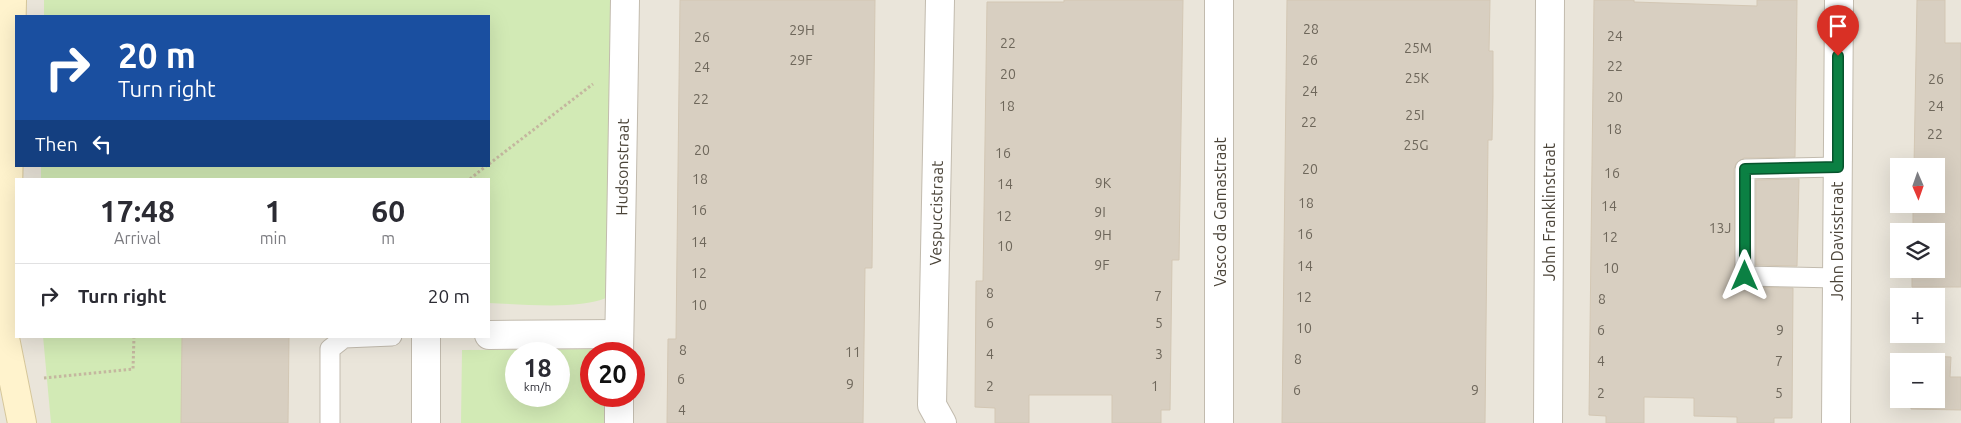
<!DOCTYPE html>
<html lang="en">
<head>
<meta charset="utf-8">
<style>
  :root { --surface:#fff; --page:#f2f2f3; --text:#2b2b33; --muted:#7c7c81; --line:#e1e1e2 }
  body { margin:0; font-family:Ubuntu,sans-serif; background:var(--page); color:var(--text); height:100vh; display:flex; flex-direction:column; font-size:19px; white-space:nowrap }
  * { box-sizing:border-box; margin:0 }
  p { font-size:16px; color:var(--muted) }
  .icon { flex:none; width:28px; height:28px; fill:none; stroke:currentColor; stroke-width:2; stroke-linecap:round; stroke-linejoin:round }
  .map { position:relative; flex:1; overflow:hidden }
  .sheet { position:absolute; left:15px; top:178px; width:475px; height:160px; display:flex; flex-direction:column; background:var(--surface); border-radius:0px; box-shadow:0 5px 20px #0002 }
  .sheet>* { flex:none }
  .guide { position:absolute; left:15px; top:15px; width:475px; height:152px; border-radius:0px; box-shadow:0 5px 20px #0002; background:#1a4fa0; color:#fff; overflow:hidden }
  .needle { width:32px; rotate:178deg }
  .controls { position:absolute; left:1890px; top:158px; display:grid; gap:10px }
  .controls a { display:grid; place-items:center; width:55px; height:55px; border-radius:0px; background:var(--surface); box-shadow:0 5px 20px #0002; font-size:25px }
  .speed { position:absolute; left:505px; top:342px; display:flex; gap:10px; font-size:25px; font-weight:700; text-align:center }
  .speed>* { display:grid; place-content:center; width:65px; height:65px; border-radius:50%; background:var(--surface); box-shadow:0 5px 20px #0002; line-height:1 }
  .speed small { font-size:12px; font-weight:400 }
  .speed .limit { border:8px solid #d22; background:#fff; color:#111 }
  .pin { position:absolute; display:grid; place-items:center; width:42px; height:42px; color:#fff; margin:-51px -21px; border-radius:50% 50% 50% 0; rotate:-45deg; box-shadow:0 0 5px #0007 }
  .pin .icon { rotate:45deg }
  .me { position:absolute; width:55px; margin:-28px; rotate:0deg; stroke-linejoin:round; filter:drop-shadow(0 0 4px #0008) }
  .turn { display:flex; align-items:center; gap:18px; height:105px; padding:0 20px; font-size:22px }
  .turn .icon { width:65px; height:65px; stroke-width:2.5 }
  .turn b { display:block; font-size:35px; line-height:42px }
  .then { display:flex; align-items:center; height:48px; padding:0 20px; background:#0003; gap:10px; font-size:19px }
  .eta { display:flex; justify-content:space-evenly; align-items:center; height:85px; text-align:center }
  .eta b { font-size:30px; font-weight:700; line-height:35px }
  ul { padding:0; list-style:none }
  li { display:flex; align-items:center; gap:15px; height:65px; padding:0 20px; border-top:1px solid var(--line) }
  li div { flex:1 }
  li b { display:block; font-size:19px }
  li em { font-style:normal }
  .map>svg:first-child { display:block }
  .residential { fill:#eae5da; fill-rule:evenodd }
  .green { fill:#d2eab5; fill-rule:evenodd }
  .building { fill:#d8cfc1; stroke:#d3c7b4 }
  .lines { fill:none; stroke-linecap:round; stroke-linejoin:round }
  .lane-casing { stroke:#c2bbae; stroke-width:21 }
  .street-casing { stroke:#c2bbae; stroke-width:30 }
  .secondary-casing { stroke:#d6c79b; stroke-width:30 }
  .path { stroke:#c4b79f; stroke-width:3; stroke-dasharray:2.5 2.5; stroke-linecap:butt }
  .lane { stroke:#fff; stroke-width:19 }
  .street { stroke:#fff; stroke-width:28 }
  .secondary { stroke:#fff3cd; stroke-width:28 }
  .route-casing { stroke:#07532c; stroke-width:12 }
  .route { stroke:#0b8043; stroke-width:9 }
  .labels { text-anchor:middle; stroke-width:4; stroke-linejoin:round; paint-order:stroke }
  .number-label { font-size:14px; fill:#6e675b }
  .street-label { font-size:16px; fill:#4b4439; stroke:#fff }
</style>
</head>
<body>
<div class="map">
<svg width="1961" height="423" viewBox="0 0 1961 423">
  <rect width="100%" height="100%" fill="#f6f3ec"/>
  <path class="residential" d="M0,0h1961v423h-1961zM16,16h473v150h-473zM1899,166h37v38h-37zM16,179h473v157h-473zM1899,231h37v38h-37zM1899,296h37v38h-37zM516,354h43v42h-43zM591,354h43v42h-43zM1899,361h37v38h-37z"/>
  <g class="green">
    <path d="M44,0h568l-6,298c-28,12 -86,6 -117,5v-124h-448v-13h448v-150h-445z"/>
    <path d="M43,336h162v87h-154z"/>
    <path d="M601,349l2,5h-12v42h16v27h-146l1,-73zM516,354h43v42h-43z"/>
  </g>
  <g class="building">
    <path d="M680,0h195l-3,268h-7l-2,155h-196l1,-84h8z"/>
    <path d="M1064,0h119l-4,260h-7l-2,150h-9v13h-49v-28h-83v28h-34v-15l-20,-1 1,-126h7l4,-279h77z"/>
    <path d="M1287,0h203l-1,51h4v45l-1,44h-4l-3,283h-203z"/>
    <path d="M1594,0h40v2l123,4v-6h40l-2,157 -51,1 -8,5 -2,6 1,112 4,4 6,2 48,1 -1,130h-18v5h-37v-6l-43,-1v-18l-50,-1v26h-38v-7l-17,-1z"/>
    <path d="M1917,0h28v43h16v244h-49v-18h24v-38h-23v-27h23v-38h-22z"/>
    <path d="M1799,179l-2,87 -41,-1v-85z"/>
    <path d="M182,336h107l-1,87h-107z"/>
    <path d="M1897,355l54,2 -1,20h11v33l-50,-1v-10h25v-38h-37v35h-3z"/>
  </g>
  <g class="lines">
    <defs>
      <g id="lane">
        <path d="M1837,278l-92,-2v-107l93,-2"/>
        <path d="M330,423v-74l14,-11 48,-2"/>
      </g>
      <g id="street">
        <path d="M940,0l-8,405 10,18"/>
        <path d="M489,335l130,-1"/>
        <path d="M426,336v87"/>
        <path d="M619,354l6,-354"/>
        <path d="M619,423v-27"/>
        <path d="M1219,423v-423"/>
        <path d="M1548,423l2,-423"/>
        <path d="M1836,423l3,-423"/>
      </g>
      <path id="secondary" d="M12,0l-7,338 17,85"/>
    </defs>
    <use href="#lane" class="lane-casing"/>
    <use href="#street" class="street-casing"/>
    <use href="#secondary" class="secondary-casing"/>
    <g class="path">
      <path d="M489,164l104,-80"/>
      <path d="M470,179l16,-13"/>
      <path d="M44,378l89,-9 1,-33"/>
    </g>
    <use href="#lane" class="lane"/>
    <use href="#street" class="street"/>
    <use href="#secondary" class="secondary"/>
  </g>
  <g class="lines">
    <defs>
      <path id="route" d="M1745,276v-107l93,-2v-111"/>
    </defs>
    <use href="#route" class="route-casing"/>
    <use href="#route" class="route"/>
  </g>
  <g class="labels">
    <g class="number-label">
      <text x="1311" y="34">28</text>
      <text x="802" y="35">29H</text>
      <text x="1615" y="41">24</text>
      <text x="702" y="42">26</text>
      <text x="1008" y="48">22</text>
      <text x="1418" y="53">25M</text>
      <text x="801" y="65">29F</text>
      <text x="1310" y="65">26</text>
      <text x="1615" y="71">22</text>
      <text x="702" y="72">24</text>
      <text x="1008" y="79">20</text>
      <text x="1417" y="83">25K</text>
      <text x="1936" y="84">26</text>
      <text x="1310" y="96">24</text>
      <text x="1615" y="102">20</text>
      <text x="701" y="104">22</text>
      <text x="1007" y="111">18</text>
      <text x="1936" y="111">24</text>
      <text x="1415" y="120">25I</text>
      <text x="1309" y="127">22</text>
      <text x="1614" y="134">18</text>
      <text x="1935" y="139">22</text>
      <text x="1416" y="150">25G</text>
      <text x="702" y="155">20</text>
      <text x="1003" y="158">16</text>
      <text x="1310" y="174">20</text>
      <text x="1612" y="178">16</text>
      <text x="700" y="184">18</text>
      <text x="1103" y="188">9K</text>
      <text x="1005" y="189">14</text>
      <text x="1306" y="208">18</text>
      <text x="1609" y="211">14</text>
      <text x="699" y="215">16</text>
      <text x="1100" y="217">9I</text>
      <text x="1004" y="221">12</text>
      <text x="1720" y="233">13J</text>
      <text x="1305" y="239">16</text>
      <text x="1103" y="240">9H</text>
      <text x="1610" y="242">12</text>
      <text x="699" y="247">14</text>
      <text x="1005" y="251">10</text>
      <text x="1102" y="270">9F</text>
      <text x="1305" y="271">14</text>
      <text x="1611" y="273">10</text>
      <text x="699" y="278">12</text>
      <text x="990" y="298">8</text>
      <text x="1158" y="301">7</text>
      <text x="1304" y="302">12</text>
      <text x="1602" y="304">8</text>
      <text x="699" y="310">10</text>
      <text x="990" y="328">6</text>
      <text x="1159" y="328">5</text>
      <text x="1304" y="333">10</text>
      <text x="1601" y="335">6</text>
      <text x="1780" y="335">9</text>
      <text x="683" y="355">8</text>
      <text x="853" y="357">11</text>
      <text x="990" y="359">4</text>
      <text x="1159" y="359">3</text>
      <text x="1298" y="364">8</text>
      <text x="1601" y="366">4</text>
      <text x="1779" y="366">7</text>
      <text x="681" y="384">6</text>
      <text x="850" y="389">9</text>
      <text x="990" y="391">2</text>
      <text x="1155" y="391">1</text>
      <text x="1297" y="395">6</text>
      <text x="1475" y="395">9</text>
      <text x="1601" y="398">2</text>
      <text x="1779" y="398">5</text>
      <text x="682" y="415">4</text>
    </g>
    <g class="street-label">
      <text transform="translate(622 167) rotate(-89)" y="6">Hudsonstraat</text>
      <text transform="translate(1220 212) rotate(-90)" y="6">Vasco da Gamastraat</text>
      <text transform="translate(1549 212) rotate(-90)" y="6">John Franklinstraat</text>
      <text transform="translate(936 213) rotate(-89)" y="6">Vespuccistraat</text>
      <text transform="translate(1837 241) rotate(-90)" y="6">John Davisstraat</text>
    </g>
  </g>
</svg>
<div class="controls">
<a><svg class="needle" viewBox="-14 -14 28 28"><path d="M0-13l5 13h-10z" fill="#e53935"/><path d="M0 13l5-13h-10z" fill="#7c7c81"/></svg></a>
<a><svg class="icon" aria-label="layers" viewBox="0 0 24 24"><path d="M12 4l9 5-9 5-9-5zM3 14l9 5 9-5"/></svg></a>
<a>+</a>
<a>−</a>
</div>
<div class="speed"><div>18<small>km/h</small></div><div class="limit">20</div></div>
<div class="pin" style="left:1838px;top:56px;background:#d93025"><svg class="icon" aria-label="arrive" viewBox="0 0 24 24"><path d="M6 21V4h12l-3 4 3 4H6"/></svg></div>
<svg class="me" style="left:1745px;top:276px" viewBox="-20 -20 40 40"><path d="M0-17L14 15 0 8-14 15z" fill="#0b8043" stroke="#fff" stroke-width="4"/></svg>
<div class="guide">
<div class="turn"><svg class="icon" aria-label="right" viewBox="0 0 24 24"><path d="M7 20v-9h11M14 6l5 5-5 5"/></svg><div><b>20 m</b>Turn right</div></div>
<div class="then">Then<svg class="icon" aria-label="left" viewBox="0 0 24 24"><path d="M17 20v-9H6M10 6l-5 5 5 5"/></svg></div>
</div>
<section class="sheet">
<div class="eta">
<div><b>17:48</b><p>Arrival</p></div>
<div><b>1</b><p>min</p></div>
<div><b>60</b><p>m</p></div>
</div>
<ul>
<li><svg class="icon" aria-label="right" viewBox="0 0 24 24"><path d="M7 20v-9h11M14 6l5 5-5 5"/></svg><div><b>Turn right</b></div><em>20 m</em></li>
</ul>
</section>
</div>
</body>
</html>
